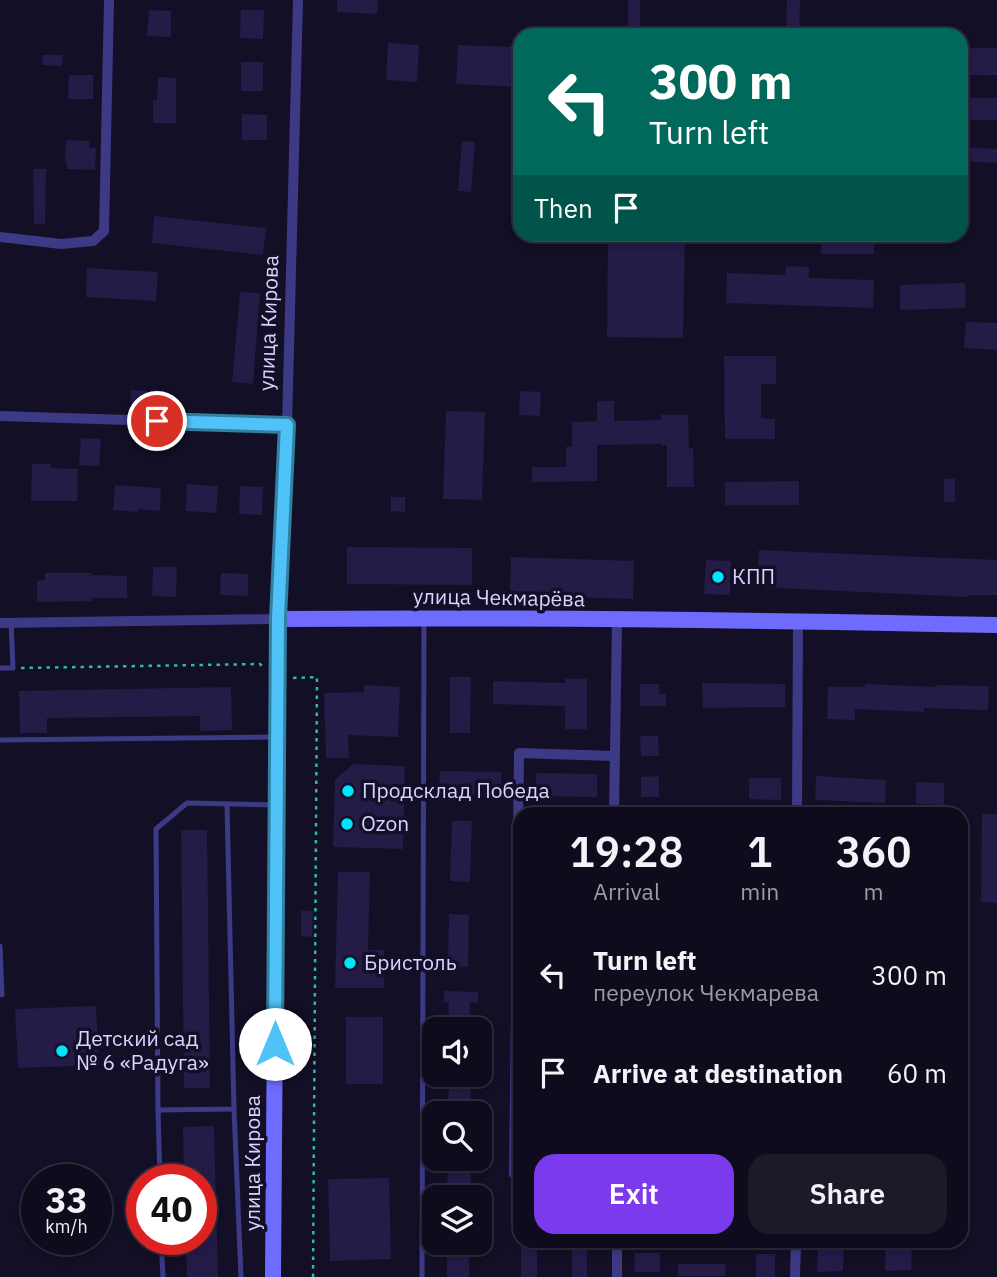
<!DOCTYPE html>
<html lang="en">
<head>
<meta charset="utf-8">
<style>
  :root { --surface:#0e0b1c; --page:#1c1929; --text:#f1f3f6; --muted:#9b9ba3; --line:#2e2b3b; --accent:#7c3aed }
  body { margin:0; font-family:"IBM Plex Sans",sans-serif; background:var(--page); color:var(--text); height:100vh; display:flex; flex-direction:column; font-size:26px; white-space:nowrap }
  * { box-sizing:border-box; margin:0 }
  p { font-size:23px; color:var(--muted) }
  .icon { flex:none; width:38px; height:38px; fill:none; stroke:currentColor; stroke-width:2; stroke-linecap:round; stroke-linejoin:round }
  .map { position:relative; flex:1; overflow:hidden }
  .panel { position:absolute; left:513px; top:807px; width:455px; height:441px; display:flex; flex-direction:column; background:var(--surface); border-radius:21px; box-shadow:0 4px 10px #0003,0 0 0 2px var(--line) }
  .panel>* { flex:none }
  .top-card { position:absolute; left:513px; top:28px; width:455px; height:214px; border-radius:21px; box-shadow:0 4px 10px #0003,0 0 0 2px var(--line); background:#00695c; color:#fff; overflow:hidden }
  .buttons { position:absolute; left:422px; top:1017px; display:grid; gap:14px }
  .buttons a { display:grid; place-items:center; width:70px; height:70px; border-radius:14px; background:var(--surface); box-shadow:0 4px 10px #0003,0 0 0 2px var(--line); font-size:35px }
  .speed { position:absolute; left:21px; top:1164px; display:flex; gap:14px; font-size:35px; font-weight:700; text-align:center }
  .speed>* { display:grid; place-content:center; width:91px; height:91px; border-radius:50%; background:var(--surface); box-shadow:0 4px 10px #0003,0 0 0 2px var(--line); line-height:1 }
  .speed small { font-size:18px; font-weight:400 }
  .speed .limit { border:10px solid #d22; background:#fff; color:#111 }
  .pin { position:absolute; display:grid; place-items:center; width:60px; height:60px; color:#fff; margin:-30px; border:4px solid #fff; border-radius:50%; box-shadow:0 2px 7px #0007 }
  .me { position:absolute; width:77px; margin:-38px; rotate:0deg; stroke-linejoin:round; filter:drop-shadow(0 0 5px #0008) }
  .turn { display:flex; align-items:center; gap:24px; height:147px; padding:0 21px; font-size:32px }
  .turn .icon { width:91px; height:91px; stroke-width:2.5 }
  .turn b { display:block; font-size:49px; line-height:60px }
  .then { display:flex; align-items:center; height:66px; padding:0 21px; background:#0003; gap:14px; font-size:26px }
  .eta { display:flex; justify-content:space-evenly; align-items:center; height:119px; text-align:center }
  .eta b { font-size:42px; font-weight:600; line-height:49px }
  .button { display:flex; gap:14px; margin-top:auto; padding:14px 21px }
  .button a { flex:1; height:80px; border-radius:21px; background:var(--accent); color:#fff; font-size:28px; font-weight:600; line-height:80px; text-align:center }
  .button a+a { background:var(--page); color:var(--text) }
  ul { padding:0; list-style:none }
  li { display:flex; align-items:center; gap:21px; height:98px; padding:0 21px }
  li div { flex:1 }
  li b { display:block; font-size:26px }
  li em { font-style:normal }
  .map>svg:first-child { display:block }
  .building { fill:#241b47 }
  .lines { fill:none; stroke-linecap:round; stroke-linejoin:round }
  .path { stroke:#2fb8b0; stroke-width:2.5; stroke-dasharray:3.5 5; stroke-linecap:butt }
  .lane { stroke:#3d3a85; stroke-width:5 }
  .street { stroke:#3d3a85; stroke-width:10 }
  .secondary { stroke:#6f6bff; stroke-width:16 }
  .route-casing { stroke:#337fa1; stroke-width:18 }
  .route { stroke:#4fc3f7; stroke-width:12 }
  .poi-dot { fill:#00e5ff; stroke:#130f26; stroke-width:2.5 }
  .labels { text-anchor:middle; stroke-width:7; stroke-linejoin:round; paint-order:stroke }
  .street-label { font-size:21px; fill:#d9d4ff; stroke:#130f26 }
  .poi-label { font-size:21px; fill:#d9d4ff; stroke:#130f26; text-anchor:start }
</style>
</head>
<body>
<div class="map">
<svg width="997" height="1277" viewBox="0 0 997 1277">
  <rect width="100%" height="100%" fill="#130f26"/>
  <g class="building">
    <path d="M337,0h41l-1,14 -40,-2z"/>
    <rect x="628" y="0" width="12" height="29"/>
    <path d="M787,0h13l-1,35h-13z"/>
    <path d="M149,10l22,1v26l-24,-1z"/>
    <path d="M241,10h23l-1,29 -23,-1z"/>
    <path d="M388,43l31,2 -2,37 -31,-2z"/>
    <path d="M458,45l62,2v40l-64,-3z"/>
    <rect x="961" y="48" width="36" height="27"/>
    <path d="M43,55h20l-1,11 -20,-1z"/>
    <rect x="241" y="62" width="22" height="29"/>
    <path d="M69,75h24v24h-25z"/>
    <path d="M158,77l18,1v45h-23v-23h4z"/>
    <rect x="961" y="98" width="36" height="22"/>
    <path d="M242,114l25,1v25h-25z"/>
    <path d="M66,140l23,1v7h7l-1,22 -28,-1v-7h-2z"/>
    <path d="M462,141l13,1 -4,50 -13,-1z"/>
    <path d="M961,147l36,2v14l-36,-2z"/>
    <path d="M33,169h13l-1,55h-11z"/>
    <path d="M154,216l112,12 -3,27 -111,-12z"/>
    <path d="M608,234h77l-2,104 -76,-1z"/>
    <rect x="821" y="234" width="53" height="20"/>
    <path d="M786,266l23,1v11l65,2 -1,28 -147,-5 1,-30 59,2z"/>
    <path d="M87,268l71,4 -2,29 -70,-4z"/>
    <path d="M965,283l1,25 -66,2v-25z"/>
    <path d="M240,292l20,1 -7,91 -21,-2z"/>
    <path d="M966,322l31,1v27l-33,-2z"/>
    <path d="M724,356h52v28h-15v34l14,1v20h-50z"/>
    <path d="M131,390l16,1v12h-17z"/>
    <path d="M520,391l21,1 -1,24 -21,-1z"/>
    <path d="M597,401h17v20l47,-1v-5h27l1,33h4l1,39h-27v-42l-5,1v-2l-65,1v36l-65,1v-15h34v-20h6v-25l25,-1z"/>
    <path d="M446,411l39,1 -3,88 -39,-1z"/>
    <path d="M81,438l20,1 -2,27 -20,-1z"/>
    <path d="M32,464h19v4l27,1 -1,32h-46z"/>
    <rect x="944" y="479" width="11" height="23"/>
    <path d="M799,481v24h-74v-23z"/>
    <path d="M187,484l31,2 -2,27 -30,-2z"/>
    <path d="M115,485l46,3 -1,23 -21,-2 -1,3 -25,-2z"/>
    <path d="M240,486l23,1 -1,28 -23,-1z"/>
    <path d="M391,497h14v15l-14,-1z"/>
    <path d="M347,547l125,1v37l-125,-1z"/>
    <path d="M759,550l238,10v35h-29v2l-211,-10z"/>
    <path d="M511,557l123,4 -1,38 -123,-4z"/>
    <path d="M706,560l25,1 -1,34 -26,-1z"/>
    <path d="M153,567h24l-1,30 -24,-1z"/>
    <path d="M45,573h46v2l36,1v22h-35v3l-55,1v-21l8,-1z"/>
    <path d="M221,573l27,1v22l-28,-1z"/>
    <path d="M450,677h21l-1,56h-20z"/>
    <path d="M565,679h22v50h-22v-23l-72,-2v-23l72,2z"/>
    <path d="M702,683l83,1v23l-82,1z"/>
    <path d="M640,684h19v10h7v12h-26z"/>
    <path d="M865,684l72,3v-2l52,1 -1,24 -64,-2v4l-69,-3v11l-28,-1 1,-32h37z"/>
    <path d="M364,685l36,2 -2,50 -50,-2 1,23h-23l-2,-65 40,-1z"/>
    <path d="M231,687l1,43 -32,1v-15l-153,2v15h-27l-1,-42z"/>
    <path d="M640,736h18l1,20h-18z"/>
    <path d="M353,764l52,2 -2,83 -70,-2 2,-67z"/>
    <path d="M440,771l61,1v23l-62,-1z"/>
    <path d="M536,773l61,1v23l-62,-1z"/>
    <path d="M659,776v21h-18v-20z"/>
    <path d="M816,776l70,4 -1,23 -70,-3z"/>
    <path d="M749,778h32v22l-32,-1z"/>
    <path d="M916,782l28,1v22l-28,-1z"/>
    <path d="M982,814h15v89l-16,-1z"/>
    <path d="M452,821h20l-2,61 -20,-1z"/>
    <path d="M181,830h26l3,258h-26z"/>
    <path d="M338,872h32l-2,78h16v38h-49z"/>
    <path d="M301,911h12l-1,26 -11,-1z"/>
    <path d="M449,914l20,1 -1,52h-20z"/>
    <path d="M444,991l34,1v11l-8,-1 -1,27h-21l1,-27h-5z"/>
    <path d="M96,1006l3,59 -81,3 -3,-59z"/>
    <rect x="346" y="1017" width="37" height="67"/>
    <path d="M449,1079l22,1 -1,33h-22z"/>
    <path d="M214,1126l4,151h-31l-1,-38h15v-59h-17l-1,-53z"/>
    <path d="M448,1163l23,1 -1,33h-23z"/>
    <path d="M389,1178l2,81 -61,2 -2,-82z"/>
    <path d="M818,1241h26l-1,30 -26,1z"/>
    <path d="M886,1241h26l-1,29 -26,1z"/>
    <rect x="521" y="1244" width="16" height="33"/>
    <rect x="572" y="1247" width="15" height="30"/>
    <rect x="447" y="1248" width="22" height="29"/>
    <path d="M635,1253h25v19h-26z"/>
    <rect x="756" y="1254" width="19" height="23"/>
    <path d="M678,1264h48l-1,12h-47z"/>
  </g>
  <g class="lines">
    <g class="path">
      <path d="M21,668l239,-4 2,2"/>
      <path d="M293,678l24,-1 -4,600"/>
    </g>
    <g class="lane">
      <path d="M0,668h13l-2,-46"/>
      <path d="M0,740l273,-3"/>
      <path d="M0,946l2,49"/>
      <path d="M234,1109l7,168"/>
      <path d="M158,1110l76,-1 -7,-305"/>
      <path d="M160,1180l-2,-70 -2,-281 31,-26 89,2"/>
      <path d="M161,1239l2,38"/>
      <path d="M422,1277l2,-656"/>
    </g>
    <g class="street">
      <path d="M0,237l61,7 32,-3 11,-10 5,-231"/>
      <path d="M0,416l287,9"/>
      <path d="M0,623l278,-4 9,-194 11,-425"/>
      <path d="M614,814l3,-194"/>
      <path d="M797,814l1,-193"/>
      <path d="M514,1174l5,-421 95,3"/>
      <path d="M617,1241v36"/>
      <path d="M795,1277l1,-36"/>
    </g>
    <path class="secondary" d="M273,1277l5,-658c239,-2 479,1 719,6"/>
  </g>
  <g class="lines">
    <defs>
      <path id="route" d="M157,421l130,4 -9,194 -3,425"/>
    </defs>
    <use href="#route" class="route-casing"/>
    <use href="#route" class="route"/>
  </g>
  <g class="poi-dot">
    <circle cx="718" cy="577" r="7"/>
    <circle cx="348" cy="791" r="7"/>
    <circle cx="347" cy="824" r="7"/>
    <circle cx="350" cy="963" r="7"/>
    <circle cx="62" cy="1051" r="7"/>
  </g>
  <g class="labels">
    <g class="street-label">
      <text transform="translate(269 323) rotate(-88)" y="7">улица Кирова</text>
      <text transform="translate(499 598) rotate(1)" y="7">улица Чекмарёва</text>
      <text transform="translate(253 1163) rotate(-90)" y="7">улица Кирова</text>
    </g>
    <g class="poi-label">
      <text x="732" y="584">КПП</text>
      <text x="362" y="798">Продсклад Победа</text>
      <text x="361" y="831">Ozon</text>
      <text x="364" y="970">Бристоль</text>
      <text x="76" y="1046">Детский сад<tspan x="76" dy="24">№ 6 «Радуга»</tspan></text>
    </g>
  </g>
</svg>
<div class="buttons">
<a><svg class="icon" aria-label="sound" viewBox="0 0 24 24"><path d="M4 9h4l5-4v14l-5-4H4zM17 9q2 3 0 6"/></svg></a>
<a><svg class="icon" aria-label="search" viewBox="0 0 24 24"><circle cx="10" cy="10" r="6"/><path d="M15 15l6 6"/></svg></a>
<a><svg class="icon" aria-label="layers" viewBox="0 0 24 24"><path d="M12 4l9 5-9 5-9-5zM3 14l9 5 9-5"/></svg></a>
</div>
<div class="speed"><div>33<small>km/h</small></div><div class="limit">40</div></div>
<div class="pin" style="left:157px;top:421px;background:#d93025"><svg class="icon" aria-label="arrive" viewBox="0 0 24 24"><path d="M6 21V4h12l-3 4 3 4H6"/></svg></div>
<svg class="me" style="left:275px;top:1044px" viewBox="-20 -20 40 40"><circle r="19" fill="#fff"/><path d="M0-13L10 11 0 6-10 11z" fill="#4fc3f7"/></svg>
<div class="top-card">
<div class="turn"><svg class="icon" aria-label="left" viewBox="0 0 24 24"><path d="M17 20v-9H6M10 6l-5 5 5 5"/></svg><div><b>300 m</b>Turn left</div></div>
<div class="then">Then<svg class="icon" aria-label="arrive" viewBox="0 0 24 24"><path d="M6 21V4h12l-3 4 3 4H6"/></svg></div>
</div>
<section class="panel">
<div class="eta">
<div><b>19:28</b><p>Arrival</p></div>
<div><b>1</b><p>min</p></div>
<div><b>360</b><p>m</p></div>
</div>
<ul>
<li><svg class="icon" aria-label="left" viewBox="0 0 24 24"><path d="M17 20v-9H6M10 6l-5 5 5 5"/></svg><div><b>Turn left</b><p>переулок Чекмарева</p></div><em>300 m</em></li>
<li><svg class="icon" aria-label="arrive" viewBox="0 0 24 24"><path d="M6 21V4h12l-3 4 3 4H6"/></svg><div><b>Arrive at destination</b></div><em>60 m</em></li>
</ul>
<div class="button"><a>Exit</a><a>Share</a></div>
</section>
</div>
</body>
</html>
